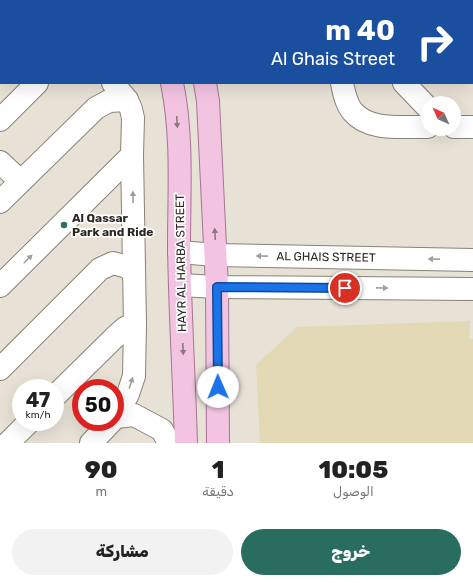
<!DOCTYPE html>
<html lang="ar">
<head>
<meta charset="utf-8">
<style>
  :root { --surface:#fff; --page:#f2f2f2; --text:#222; --muted:#767676; --accent:#296d5f }
  body { margin:0; font-family:Rubik,"Noto Sans Arabic",sans-serif; background:var(--page); color:var(--text); direction:rtl; height:100vh; display:flex; flex-direction:column; font-size:15px; white-space:nowrap }
  * { box-sizing:border-box; margin:0 }
  p { font-size:13px; color:var(--muted) }
  .icon { flex:none; width:22px; height:22px; fill:none; stroke:currentColor; stroke-width:2; stroke-linecap:round; stroke-linejoin:round }
  .map { position:relative; height:443px; overflow:hidden; direction:ltr }
  .drawer { display:flex; flex-direction:column; background:var(--surface); flex:1 }
  .drawer>* { flex:none }
  .guide { position:absolute; left:0px; top:0px; width:473px; height:84px; box-shadow:0 4px 16px #0002; direction:rtl; background:#1a4fa0; color:#fff; overflow:hidden }
  .needle { width:26px; rotate:315deg }
  .controls { position:absolute; left:421px; top:96px; display:grid; gap:8px }
  .controls a { display:grid; place-items:center; width:40px; height:40px; border-radius:50%; background:var(--surface); box-shadow:0 4px 16px #0002; font-size:20px }
  .speed { position:absolute; left:12px; top:379px; display:flex; gap:8px; font-size:20px; font-weight:700; text-align:center }
  .speed>* { display:grid; place-content:center; width:52px; height:52px; border-radius:50%; background:var(--surface); box-shadow:0 4px 16px #0002; line-height:1 }
  .speed small { font-size:10px; font-weight:400 }
  .speed .limit { border:6px solid #d22; background:#fff; color:#111 }
  .pin { position:absolute; display:grid; place-items:center; width:34px; height:34px; color:#fff; margin:-17px; border:2px solid #fff; border-radius:50%; box-shadow:0 1px 4px #0007 }
  .me { position:absolute; width:44px; margin:-22px; rotate:359deg; stroke-linejoin:round; filter:drop-shadow(0 0 3px #0008) }
  .turn { display:flex; align-items:center; gap:14px; height:84px; padding:0 12px; font-size:18px }
  .turn .icon { width:52px; height:52px; stroke-width:2.5 }
  .turn b { display:block; font-size:28px; line-height:34px }
  .eta { display:flex; justify-content:space-evenly; align-items:center; height:68px; text-align:center }
  .eta b { font-size:24px; font-weight:800; line-height:28px }
  .action { display:flex; gap:8px; margin-top:auto; padding:8px 12px }
  .action a { flex:1; height:46px; border-radius:24px; background:var(--accent); color:#fff; font-size:16px; font-weight:800; line-height:46px; text-align:center }
  .action a+a { background:var(--page); color:var(--text) }
  .map>svg:first-child { display:block }
  .sand { fill:#e3d9b4 }
  .lines { fill:none; stroke-linecap:round; stroke-linejoin:round }
  .minor-casing { stroke:#888277; stroke-width:24 }
  .major-casing { stroke:#a67393; stroke-width:24 }
  .minor { stroke:#fff; stroke-width:22 }
  .major { stroke:#f2c4e2; stroke-width:22 }
  .oneway { fill:#8e7682 }
  .oneway2 { fill:#9f9e9c }
  .route-casing { stroke:#114b97; stroke-width:10 }
  .route { stroke:#1a73e8; stroke-width:7 }
  .poi-dot { fill:#296d5f; stroke:#fff; stroke-width:1.5 }
  .labels { text-anchor:middle; stroke-width:3.5; stroke-linejoin:round; paint-order:stroke }
  .poi-label { font-size:12px; font-weight:bold; fill:#2a2823; stroke:#fff; text-anchor:start }
  .street-label { font-size:12px; fill:#2a2823; stroke:#fff }
</style>
</head>
<body>
<div class="map">
<svg width="473" height="443" viewBox="0 0 473 443">
  <rect width="100%" height="100%" fill="#e8e2d6"/>
  <path class="sand" d="M470,321l-1,18h4v104h-213l-4,-78 41,-38z"/>
  <g class="lines">
    <defs>
      <g id="minor">
        <path d="M324,0l1,1"/>
        <path d="M5,1l1,-1"/>
        <path d="M30,1l1,-1"/>
        <path d="M220,1l1,-1"/>
        <path d="M0,31l1,-1"/>
        <path d="M113,83l14,17 4,9 2,9 -1,37 3,169 -1,52 -6,18 -13,24"/>
        <path d="M342,83c2,10 4,21 11,29 17,20 52,14 75,15"/>
        <path d="M404,83l24,25"/>
        <path d="M0,120l37,-37"/>
        <path d="M454,127h19"/>
        <path d="M0,162l20,19"/>
        <path d="M0,202l96,-94 13,-7 18,-1"/>
        <path d="M179,252l37,3 257,5"/>
        <path d="M180,285l37,2 256,2"/>
        <path d="M0,286l132,-131"/>
        <path d="M0,369l100,-100 13,-6 14,4 7,6"/>
        <path d="M55,396l60,-59 10,-9 10,-4"/>
        <path d="M116,417l18,-2 28,15 7,13"/>
        <path d="M8,443l21,-21"/>
        <path d="M91,443l20,-21"/>
      </g>
      <g id="major">
        <path d="M141,0l1,1"/>
        <path d="M177,0l1,1"/>
        <path d="M172,83c11,53 7,109 7,163 1,66 5,131 7,197"/>
        <path d="M205,83l3,18 9,186 1,156"/>
      </g>
    </defs>
    <use href="#minor" class="minor-casing"/>
    <use href="#major" class="major-casing"/>
    <use href="#minor" class="minor"/>
    <use href="#major" class="major"/>
  </g>
  <defs><path id="oneway-solid" d="M-6-.8H1V-3.2L6.5 0L1 3.2V.8H-6Z"/></defs>
  <g class="oneway">
    <use href="#oneway-solid" transform="translate(177 122) rotate(87)"/>
    <use href="#oneway-solid" transform="translate(215 234) rotate(-93)"/>
    <use href="#oneway-solid" transform="translate(183 349) rotate(88)"/>
  </g>
  <g class="oneway2">
    <use href="#oneway-solid" transform="translate(133 197) rotate(-91)"/>
    <use href="#oneway-solid" transform="translate(262 256) rotate(-179)"/>
    <use href="#oneway-solid" transform="translate(28 259) rotate(-45)"/>
    <use href="#oneway-solid" transform="translate(434 259) rotate(-179)"/>
    <use href="#oneway-solid" transform="translate(382 288) rotate(1)"/>
    <use href="#oneway-solid" transform="translate(131 383) rotate(-72)"/>
  </g>
  <g class="lines">
    <defs>
      <path id="route" d="M218,387l-1,-100 128,1"/>
    </defs>
    <use href="#route" class="route-casing"/>
    <use href="#route" class="route"/>
  </g>
  <circle class="poi-dot" cx="64" cy="225" r="4"/>
  <g class="labels">
    <g class="poi-label">
      <text x="72" y="222">Al Qassar<tspan x="72" dy="14">Park and Ride</tspan></text>
    </g>
    <g class="street-label">
      <text transform="translate(326 257) rotate(1)" y="4">AL GHAIS STREET</text>
      <text transform="translate(181 263) rotate(-91)" y="4">HAYR AL HARBA STREET</text>
    </g>
  </g>
</svg>
<div class="controls">
<a><svg class="needle" viewBox="-14 -14 28 28"><path d="M0-13l5 13h-10z" fill="#e53935"/><path d="M0 13l5-13h-10z" fill="#767676"/></svg></a>
</div>
<div class="speed"><div>47<small>km/h</small></div><div class="limit">50</div></div>
<div class="pin" style="left:345px;top:288px;background:#d93025"><svg class="icon" aria-label="arrive" viewBox="0 0 24 24"><path d="M6 21V4h12l-3 4 3 4H6"/></svg></div>
<svg class="me" style="left:218px;top:387px" viewBox="-20 -20 40 40"><circle r="19" fill="#fff"/><path d="M0-13L10 11 0 6-10 11z" fill="#1a73e8"/></svg>
<div class="guide">
<div class="turn"><svg class="icon" aria-label="right" viewBox="0 0 24 24"><path d="M7 20v-9h11M14 6l5 5-5 5"/></svg><div><b>40 m</b>Al Ghais Street</div></div>
</div>
</div>
<section class="drawer">
<div class="eta">
<div><b>10:05</b><p>الوصول</p></div>
<div><b>1</b><p>دقيقة</p></div>
<div><b>90</b><p>m</p></div>
</div>
<div class="action"><a>خروج</a><a>مشاركة</a></div>
</section>
</body>
</html>
